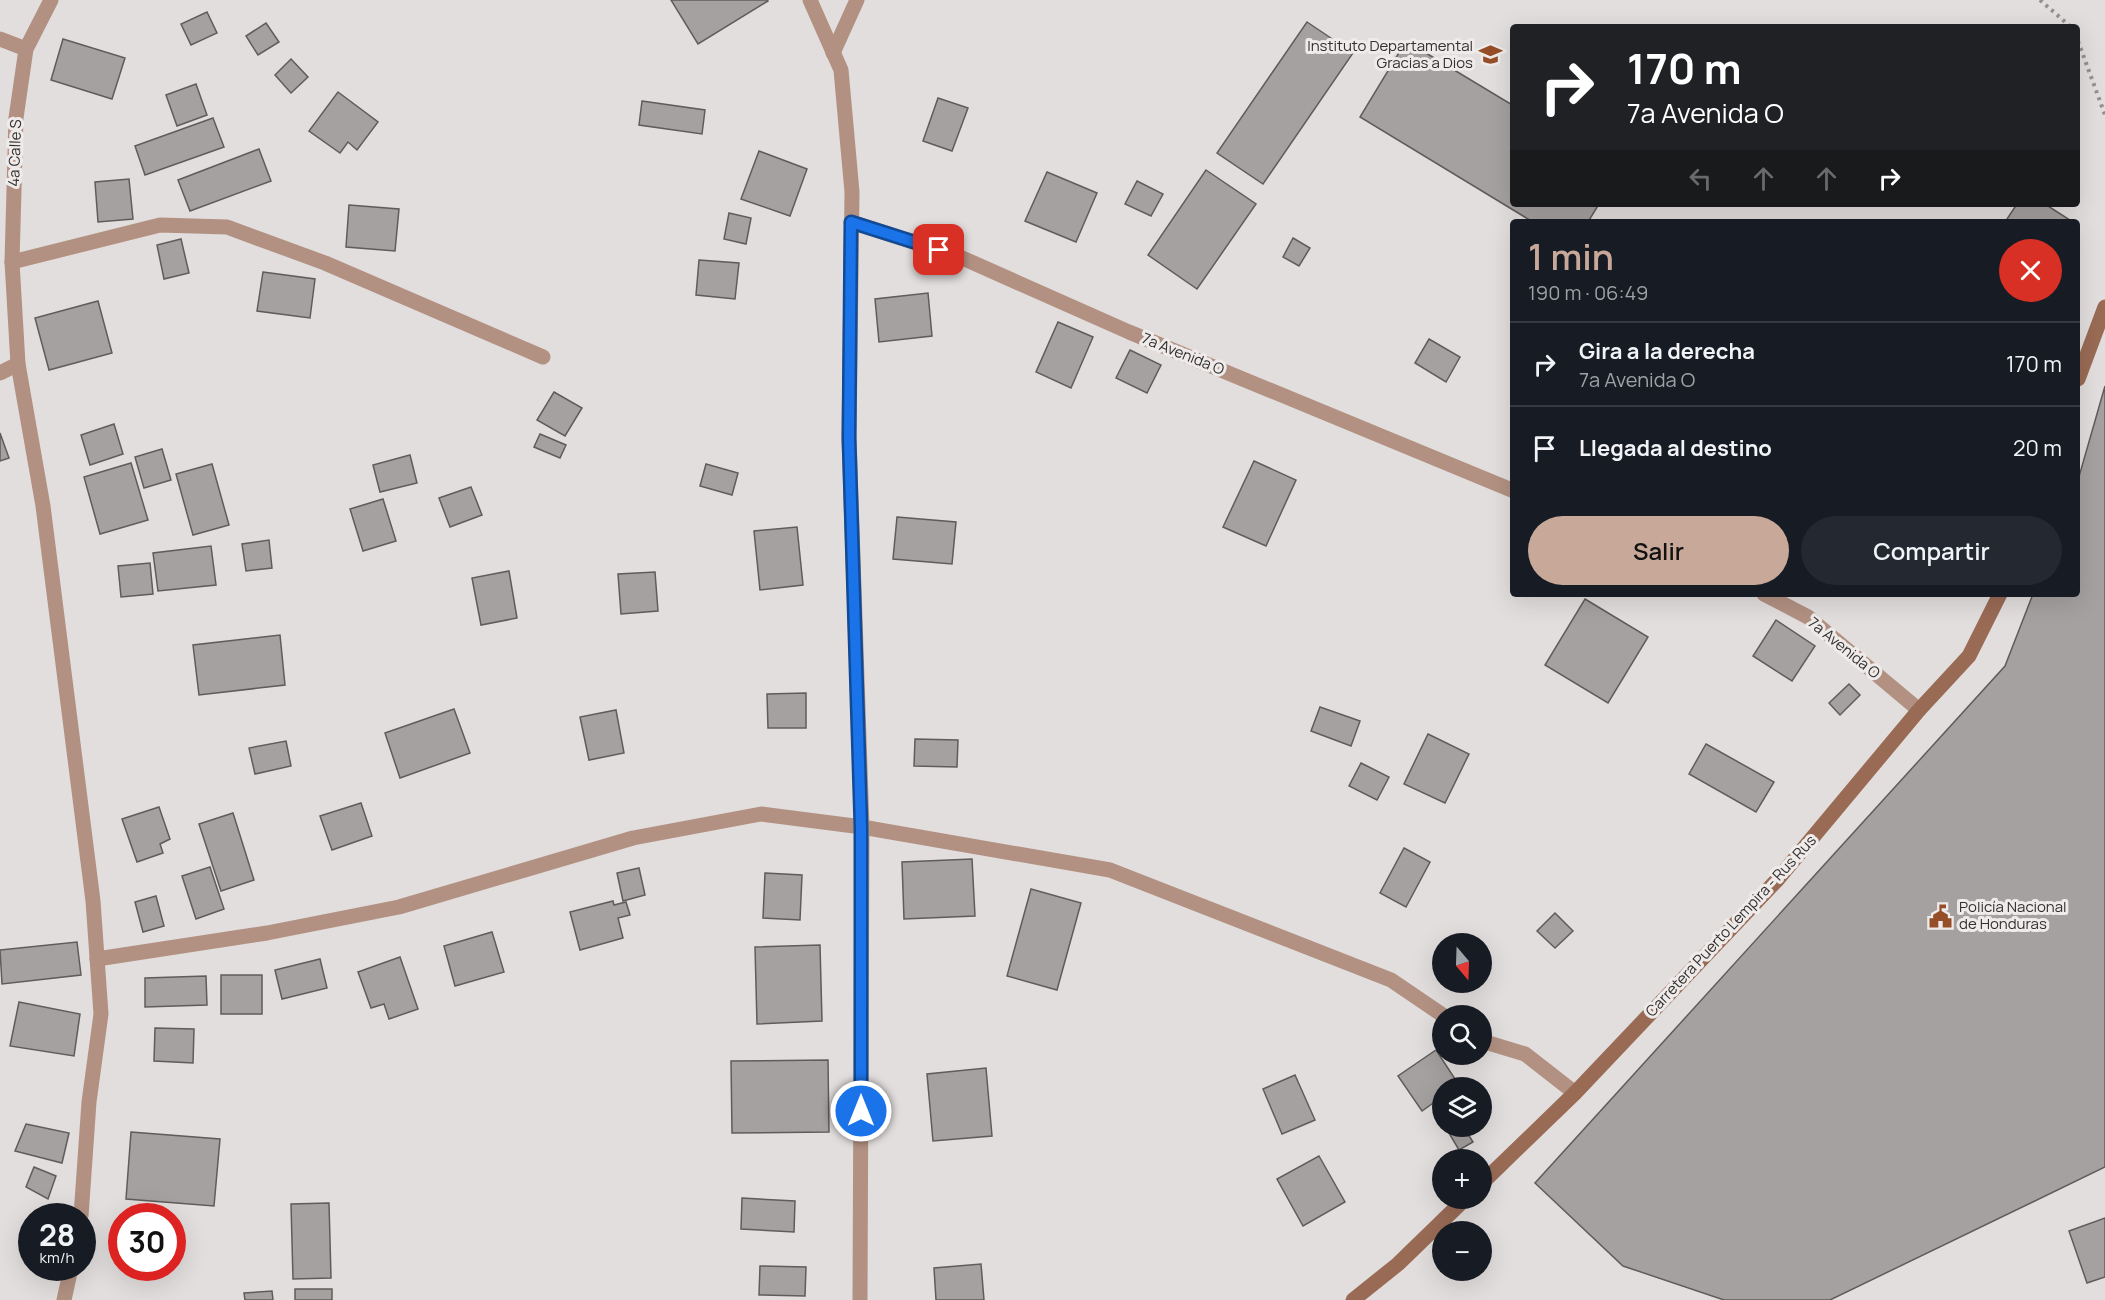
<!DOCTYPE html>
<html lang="es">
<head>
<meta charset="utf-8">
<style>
  :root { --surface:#171b24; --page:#242831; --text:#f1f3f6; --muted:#9ea1a6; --line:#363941; --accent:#c8a999 }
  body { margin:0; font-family:Manrope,sans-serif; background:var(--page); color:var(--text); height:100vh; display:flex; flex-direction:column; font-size:22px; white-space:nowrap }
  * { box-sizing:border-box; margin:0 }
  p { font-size:20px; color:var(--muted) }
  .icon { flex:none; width:33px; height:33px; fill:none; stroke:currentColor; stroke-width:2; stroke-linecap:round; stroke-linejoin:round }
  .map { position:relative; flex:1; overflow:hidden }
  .details { position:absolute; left:1510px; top:219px; width:570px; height:378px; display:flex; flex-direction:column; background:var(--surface); border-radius:6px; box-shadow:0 6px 24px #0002 }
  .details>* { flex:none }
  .top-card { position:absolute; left:1510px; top:24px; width:570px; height:183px; border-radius:6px; box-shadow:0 6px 24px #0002; background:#202124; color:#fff; overflow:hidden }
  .needle { width:39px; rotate:161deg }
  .tools { position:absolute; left:1432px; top:933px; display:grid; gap:12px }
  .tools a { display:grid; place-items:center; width:60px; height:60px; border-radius:50%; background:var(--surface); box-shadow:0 6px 24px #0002; font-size:30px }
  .speed { position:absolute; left:18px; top:1203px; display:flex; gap:12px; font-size:30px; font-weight:700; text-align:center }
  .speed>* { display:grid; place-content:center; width:78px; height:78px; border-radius:50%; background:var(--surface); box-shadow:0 6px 24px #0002; line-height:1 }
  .speed small { font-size:15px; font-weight:400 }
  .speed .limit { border:9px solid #d22; background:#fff; color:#111 }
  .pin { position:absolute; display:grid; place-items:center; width:51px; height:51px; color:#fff; margin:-26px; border-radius:12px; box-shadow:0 3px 9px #0006 }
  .me { position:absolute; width:66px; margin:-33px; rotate:0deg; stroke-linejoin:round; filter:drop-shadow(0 0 4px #0008) }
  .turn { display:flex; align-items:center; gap:21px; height:126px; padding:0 18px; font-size:27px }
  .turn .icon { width:78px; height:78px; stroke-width:2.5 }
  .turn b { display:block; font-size:42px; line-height:51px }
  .lanes { display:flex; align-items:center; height:57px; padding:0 18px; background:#0003; justify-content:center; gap:30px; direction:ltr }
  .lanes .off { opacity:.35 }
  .round { display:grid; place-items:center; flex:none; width:63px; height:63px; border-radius:32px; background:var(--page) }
  .summary { display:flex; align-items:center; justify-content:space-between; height:102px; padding:0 18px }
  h1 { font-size:36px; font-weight:600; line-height:45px; color:var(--accent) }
  .action { display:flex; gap:12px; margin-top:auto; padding:12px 18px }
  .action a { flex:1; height:69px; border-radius:36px; background:var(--accent); color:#111; font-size:24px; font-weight:600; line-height:69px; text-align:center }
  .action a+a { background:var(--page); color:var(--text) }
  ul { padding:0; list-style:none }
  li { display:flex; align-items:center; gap:18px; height:84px; padding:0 18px; border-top:2px solid var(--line) }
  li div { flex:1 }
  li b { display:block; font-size:22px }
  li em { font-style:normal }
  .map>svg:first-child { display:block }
  .building { fill:#a5a1a0; stroke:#5f5c5a; stroke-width:1.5 }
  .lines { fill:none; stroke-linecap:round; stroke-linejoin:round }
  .path { stroke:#949191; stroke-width:4; stroke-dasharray:3 4.5; stroke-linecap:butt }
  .street { stroke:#b29182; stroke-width:15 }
  .secondary { stroke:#996b55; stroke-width:15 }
  .route-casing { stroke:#114b97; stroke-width:15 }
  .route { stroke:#1a73e8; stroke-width:10 }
  .labels { text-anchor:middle; stroke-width:6; stroke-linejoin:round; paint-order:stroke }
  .poi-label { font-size:15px; fill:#312f2f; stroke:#efebea; text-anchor:end }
  .street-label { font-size:15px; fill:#312f2f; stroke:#efebea }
</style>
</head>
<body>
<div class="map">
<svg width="2105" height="1300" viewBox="0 0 2105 1300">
  <rect width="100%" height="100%" fill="#e2dedd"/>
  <g class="building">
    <path d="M671,0h96l1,1 -70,43z"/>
    <path d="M207,12l10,21 -26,12 -10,-21z"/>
    <path d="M1307,22l46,31 -90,131 -46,-31z"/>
    <path d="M266,23l13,19 -21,13 -12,-19z"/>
    <path d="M63,39l62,19 -13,41 -61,-19z"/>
    <path d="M1406,41l108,65v98h85l-11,18h-55l-173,-105z"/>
    <path d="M291,59l17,18 -17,16 -16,-18z"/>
    <path d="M196,84l11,31 -30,11 -11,-31z"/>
    <path d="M338,92l40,30 -21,28 -9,-8 -8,11 -31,-22z"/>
    <path d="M938,98l30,10 -16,43 -29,-10z"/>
    <path d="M642,101l63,9 -3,24 -63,-9z"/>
    <path d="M213,118l11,29 -79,28 -10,-29z"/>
    <path d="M259,149l12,32 -81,30 -12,-31z"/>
    <path d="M759,151l48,18 -17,47 -49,-17z"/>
    <path d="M1206,170l50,34 -59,85 -49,-34z"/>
    <path d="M1047,172l50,21 -21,49 -51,-21z"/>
    <path d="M129,179l4,40 -35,3 -3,-40z"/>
    <path d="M1137,181l26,13 -12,22 -26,-12z"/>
    <path d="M2017,204h28l28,18h-68z"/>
    <path d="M349,205l50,4 -4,42 -49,-4z"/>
    <path d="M729,213l22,5 -5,26 -22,-5z"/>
    <path d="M1293,238l17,10 -11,18 -16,-9z"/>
    <path d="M181,239l8,34 -25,6 -7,-34z"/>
    <path d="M699,260l40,3 -4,36 -39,-4z"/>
    <path d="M263,272l52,7 -5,39 -53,-7z"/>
    <path d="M928,293l4,43 -53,6 -4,-43z"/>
    <path d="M98,301l14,52 -63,17 -14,-52z"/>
    <path d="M1058,322l35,15 -22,51 -35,-16z"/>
    <path d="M1429,339l31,18 -14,25 -31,-19z"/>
    <path d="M1130,350l31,15 -14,28 -31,-15z"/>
    <path d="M2105,386v781l-275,133h-106l-101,-34 -88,-83 470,-517 28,-72h45v-114z"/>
    <path d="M554,392l28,16 -17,28 -28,-16z"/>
    <path d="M114,424l9,30 -33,11 -9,-30z"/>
    <path d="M0,433l9,25 -9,3z"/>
    <path d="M540,434l26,11 -6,13 -26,-11z"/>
    <path d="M162,449l9,31 -27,8 -9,-31z"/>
    <path d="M410,455l7,28 -37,9 -7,-27z"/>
    <path d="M1254,461l42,19 -30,66 -43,-19z"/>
    <path d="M131,463l17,57 -48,14 -16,-57z"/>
    <path d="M212,464l17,61 -36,10 -17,-61z"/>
    <path d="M706,464l32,9 -6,22 -32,-9z"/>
    <path d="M471,487l11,28 -32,12 -11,-29z"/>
    <path d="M383,499l13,42 -33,10 -13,-42z"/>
    <path d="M897,517l59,5 -4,42 -59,-5z"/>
    <path d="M797,527l6,58 -43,5 -6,-59z"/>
    <path d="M269,540l3,28 -26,3 -4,-27z"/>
    <path d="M211,546l5,39 -58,6 -5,-38z"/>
    <path d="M150,563l3,31 -32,3 -3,-31z"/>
    <path d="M509,571l8,47 -36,7 -9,-47z"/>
    <path d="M655,572l3,39 -37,3 -3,-40z"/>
    <path d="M1585,599l63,38 -40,66 -63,-38z"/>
    <path d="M1776,620l39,26 -23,35 -39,-25z"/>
    <path d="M280,635l5,50 -86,10 -6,-50z"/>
    <path d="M1849,684l11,11 -20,20 -11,-12z"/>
    <path d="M806,693v35h-38l-1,-34z"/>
    <path d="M1320,707l40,14 -9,25 -40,-15z"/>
    <path d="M454,709l16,44 -70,25 -15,-45z"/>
    <path d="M616,710l8,43 -35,7 -9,-43z"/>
    <path d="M1428,734l41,20 -24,49 -41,-19z"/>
    <path d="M915,739l43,1 -1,27 -43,-1z"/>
    <path d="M286,741l5,25 -36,8 -6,-26z"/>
    <path d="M1706,744l68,38 -18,30 -67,-38z"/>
    <path d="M1361,763l28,14 -12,23 -28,-14z"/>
    <path d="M361,803l11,33 -40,14 -12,-34z"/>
    <path d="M159,807l11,32 -10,5 3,9 -26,9 -15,-43z"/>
    <path d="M233,813l21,67 -33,11 -22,-67z"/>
    <path d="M1404,848l26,14 -24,45 -26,-14z"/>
    <path d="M972,859l3,57 -71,3 -2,-57z"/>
    <path d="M210,867l14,42 -28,10 -14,-43z"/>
    <path d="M639,868l6,27 -22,6 -6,-28z"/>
    <path d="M765,873l37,2 -2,45 -37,-2z"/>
    <path d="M1031,889l50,14 -24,87 -50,-14z"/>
    <path d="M156,896l8,30 -21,6 -8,-30z"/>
    <path d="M613,901l1,4 12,-3 4,13 -12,3 5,20 -43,12 -10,-38z"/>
    <path d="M1555,913l18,18 -18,17 -18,-17z"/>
    <path d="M492,932l12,40 -49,14 -11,-40z"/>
    <path d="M77,942l4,33 -79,9 -2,-34z"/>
    <path d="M820,945l2,76 -65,3 -2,-77z"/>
    <path d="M400,957l18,52 -29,10 -5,-15 -13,4 -13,-36z"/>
    <path d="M320,959l7,29 -45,11 -7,-29z"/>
    <rect x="221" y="975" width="41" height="39"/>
    <path d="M206,976l1,29 -62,2v-29z"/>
    <path d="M19,1002l61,12 -6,42 -64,-10z"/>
    <path d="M155,1028l39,1 -1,34 -39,-2z"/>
    <path d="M1436,1050l23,35 -4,3h-12v8l-21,15 -24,-35z"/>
    <path d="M828,1060l1,72 -97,1 -1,-72z"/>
    <path d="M986,1068l6,68 -59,5 -6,-67z"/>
    <path d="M1295,1075l20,45 -33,14 -19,-45z"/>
    <path d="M26,1124l43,9 -7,30 -47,-12z"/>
    <path d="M1450,1126h13l10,16 -14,8 -13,-22z"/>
    <path d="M131,1132l89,7 -6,67 -88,-7z"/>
    <path d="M1319,1156l26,46 -42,24 -26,-47z"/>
    <path d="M34,1167l22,9 -8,23 -22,-12z"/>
    <path d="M742,1198l53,3 -1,31 -53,-3z"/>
    <path d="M329,1203l2,75 -38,1 -2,-75z"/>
    <path d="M2105,1218v59l-18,6 -18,-52z"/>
    <path d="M981,1264l3,36h-48l-2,-32z"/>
    <path d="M760,1266l46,1 -1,29 -46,-1z"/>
    <rect x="295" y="1289" width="37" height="11"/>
    <path d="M272,1291l1,9h-28l-1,-7z"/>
  </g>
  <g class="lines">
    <g class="path">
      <path d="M2040,0l31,27"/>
      <path d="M2078,41l27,74"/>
    </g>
    <g class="street">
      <path d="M51,0l-25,49 -10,69 -4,144 6,102 25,142 50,395 8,113 -12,88 -8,114"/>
      <path d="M810,0l31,70 11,122 -3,246 13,389 -2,473"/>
      <path d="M0,39l26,10"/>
      <path d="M833,53l24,-53"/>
      <path d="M851,222l109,35 169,75 385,159"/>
      <path d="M12,262l148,-37 67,2 98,36 218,94"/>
      <path d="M0,373l18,-9"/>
      <path d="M1764,594l44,23 111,93"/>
      <path d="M97,959l170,-26 132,-26 234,-69 128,-24 101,13 248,43 281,110 53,36"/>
      <path d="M1482,1041l43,13 50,39"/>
      <path d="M64,1300l7,-32"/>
    </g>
    <g class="secondary">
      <path d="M2078,379l27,-72"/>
      <path d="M1482,1183l93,-90 203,-214 141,-169 50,-54 31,-62"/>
      <path d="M1353,1300l45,-36 68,-66"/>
    </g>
  </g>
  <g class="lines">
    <defs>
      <path id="route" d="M861,1111v-284l-12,-389 2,-216 88,28"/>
    </defs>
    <use href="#route" class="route-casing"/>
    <use href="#route" class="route"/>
  </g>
  <defs>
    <symbol id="school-bare" viewBox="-9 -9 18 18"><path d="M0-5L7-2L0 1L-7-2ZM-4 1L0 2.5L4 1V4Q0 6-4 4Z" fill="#954e28" stroke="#efebea" stroke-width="2.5" paint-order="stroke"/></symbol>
    <symbol id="civic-bare" viewBox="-9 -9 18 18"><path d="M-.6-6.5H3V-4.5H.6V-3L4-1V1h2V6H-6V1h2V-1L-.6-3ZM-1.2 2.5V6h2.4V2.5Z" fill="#954e28" stroke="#efebea" stroke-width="2.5" paint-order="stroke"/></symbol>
  </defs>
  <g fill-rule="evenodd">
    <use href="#school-bare" x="1474" y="38" width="33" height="33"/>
    <use href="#civic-bare" x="1924" y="900" width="33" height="33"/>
  </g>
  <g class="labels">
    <g class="poi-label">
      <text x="1473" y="51">Instituto Departamental<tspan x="1473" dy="17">Gracias a Dios</tspan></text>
      <text x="1959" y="912" text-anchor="start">Policía Nacional<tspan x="1959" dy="17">de Honduras</tspan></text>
    </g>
    <g class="street-label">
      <text transform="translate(15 153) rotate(-88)" y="5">4a Calle S</text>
      <text transform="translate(1183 354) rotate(22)" y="5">7a Avenida O</text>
      <text transform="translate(1844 648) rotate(39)" y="5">7a Avenida O</text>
      <text transform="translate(1731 926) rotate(-47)" y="5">Carretera Puerto Lempira - Rus Rus</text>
    </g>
  </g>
</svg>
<div class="tools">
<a><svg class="needle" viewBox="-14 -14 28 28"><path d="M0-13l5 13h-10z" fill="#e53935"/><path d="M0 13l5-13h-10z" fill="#9ea1a6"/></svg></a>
<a><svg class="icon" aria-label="search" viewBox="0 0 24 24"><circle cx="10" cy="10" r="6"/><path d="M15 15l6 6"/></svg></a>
<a><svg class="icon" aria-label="layers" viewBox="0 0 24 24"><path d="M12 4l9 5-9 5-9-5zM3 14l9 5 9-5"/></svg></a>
<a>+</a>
<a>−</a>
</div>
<div class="speed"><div>28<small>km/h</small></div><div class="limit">30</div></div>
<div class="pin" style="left:939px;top:250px;background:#d93025"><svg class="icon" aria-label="arrive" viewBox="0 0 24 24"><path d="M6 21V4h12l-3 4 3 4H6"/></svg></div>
<svg class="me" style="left:861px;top:1111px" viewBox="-20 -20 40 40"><circle r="17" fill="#1a73e8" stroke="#fff" stroke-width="3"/><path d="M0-11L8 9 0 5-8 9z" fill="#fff"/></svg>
<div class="top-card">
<div class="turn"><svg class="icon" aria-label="right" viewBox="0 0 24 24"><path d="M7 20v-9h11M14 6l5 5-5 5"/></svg><div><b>170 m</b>7a Avenida O</div></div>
<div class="lanes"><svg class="icon off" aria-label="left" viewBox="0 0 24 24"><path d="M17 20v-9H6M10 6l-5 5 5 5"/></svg><svg class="icon off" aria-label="ahead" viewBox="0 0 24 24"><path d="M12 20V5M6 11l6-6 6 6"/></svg><svg class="icon off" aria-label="ahead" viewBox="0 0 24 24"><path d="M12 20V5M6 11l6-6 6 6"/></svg><svg class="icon" aria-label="right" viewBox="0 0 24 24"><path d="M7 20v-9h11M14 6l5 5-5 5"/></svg></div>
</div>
<section class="details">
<div class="summary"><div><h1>1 min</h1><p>190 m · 06:49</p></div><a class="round" style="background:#d93025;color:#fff"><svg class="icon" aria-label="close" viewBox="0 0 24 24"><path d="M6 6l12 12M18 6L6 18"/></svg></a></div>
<ul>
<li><svg class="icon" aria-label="right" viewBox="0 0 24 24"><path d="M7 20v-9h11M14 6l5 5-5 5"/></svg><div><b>Gira a la derecha</b><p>7a Avenida O</p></div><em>170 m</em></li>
<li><svg class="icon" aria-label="arrive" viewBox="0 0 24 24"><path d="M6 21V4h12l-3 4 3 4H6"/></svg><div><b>Llegada al destino</b></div><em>20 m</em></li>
</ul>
<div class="action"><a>Salir</a><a>Compartir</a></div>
</section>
</div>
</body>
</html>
